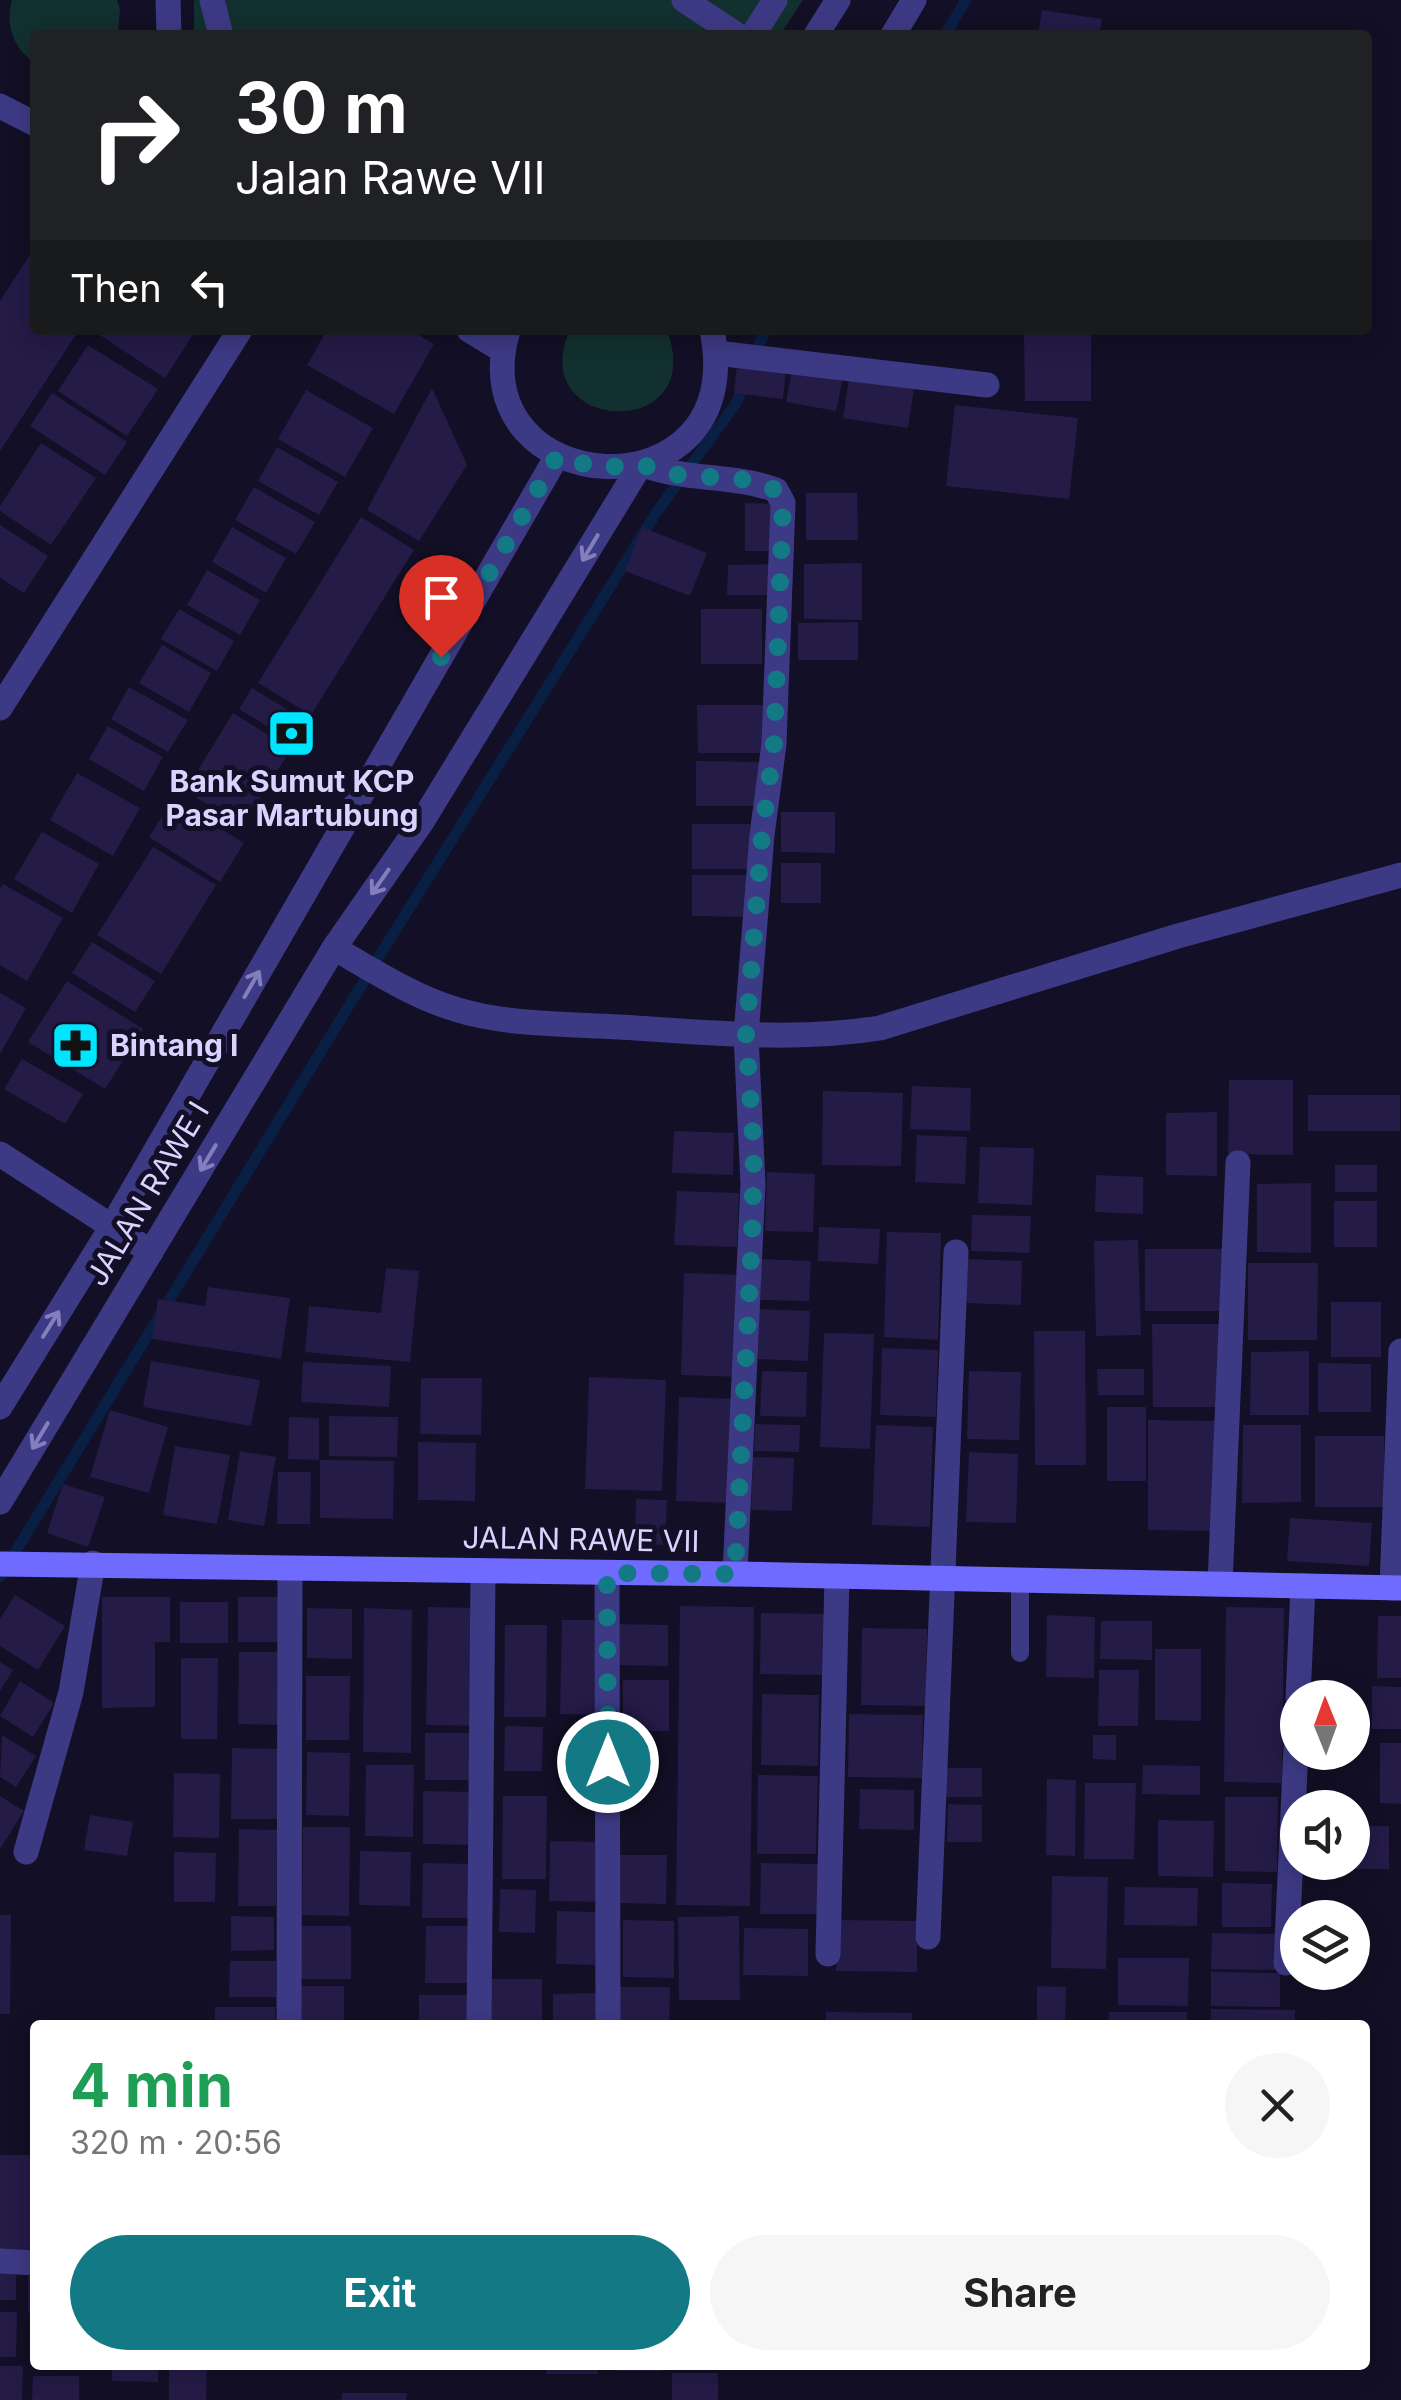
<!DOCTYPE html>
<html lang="en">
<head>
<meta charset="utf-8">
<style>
  :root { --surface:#fff; --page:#f6f6f6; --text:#222; --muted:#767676; --accent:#137a85 }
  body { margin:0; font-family:Inter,sans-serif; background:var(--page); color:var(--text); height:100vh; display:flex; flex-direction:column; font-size:38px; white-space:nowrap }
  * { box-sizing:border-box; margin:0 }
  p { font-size:32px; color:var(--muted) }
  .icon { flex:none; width:55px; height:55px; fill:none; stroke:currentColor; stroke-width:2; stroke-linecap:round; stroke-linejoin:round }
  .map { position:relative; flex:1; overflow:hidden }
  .panel { position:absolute; left:30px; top:2020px; width:1340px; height:350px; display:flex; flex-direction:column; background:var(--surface); border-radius:10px; box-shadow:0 5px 25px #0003 }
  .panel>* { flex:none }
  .guide { position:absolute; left:30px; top:30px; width:1342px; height:305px; border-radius:10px; box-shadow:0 5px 25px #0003; background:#202124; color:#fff; overflow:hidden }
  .needle { width:65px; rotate:359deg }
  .tools { position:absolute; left:1280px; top:1680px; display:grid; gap:20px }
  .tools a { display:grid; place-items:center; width:90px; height:90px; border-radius:50%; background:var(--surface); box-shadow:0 5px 25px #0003; font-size:50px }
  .pin { position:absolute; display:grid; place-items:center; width:85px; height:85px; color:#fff; margin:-102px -42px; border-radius:50% 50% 50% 0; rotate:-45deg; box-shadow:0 0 10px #0007 }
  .pin .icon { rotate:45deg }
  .me { position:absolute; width:110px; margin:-55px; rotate:0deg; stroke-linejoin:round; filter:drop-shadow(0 0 8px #0008) }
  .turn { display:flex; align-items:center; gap:35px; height:210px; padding:0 40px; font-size:45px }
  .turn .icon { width:130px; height:130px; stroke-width:2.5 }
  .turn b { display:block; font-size:70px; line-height:85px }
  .then { display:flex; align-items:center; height:95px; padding:0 40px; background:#0003; gap:20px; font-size:38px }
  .round { display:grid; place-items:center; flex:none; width:105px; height:105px; border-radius:52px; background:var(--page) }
  .head { display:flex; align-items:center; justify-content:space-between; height:170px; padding:0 40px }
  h1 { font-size:60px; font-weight:700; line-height:75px; color:#1e9e55 }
  .cta { display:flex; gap:20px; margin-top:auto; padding:20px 40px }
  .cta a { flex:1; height:115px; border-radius:60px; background:var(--accent); color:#fff; font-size:40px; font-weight:700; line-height:115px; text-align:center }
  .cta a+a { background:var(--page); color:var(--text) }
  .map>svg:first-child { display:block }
  .green { fill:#12302f }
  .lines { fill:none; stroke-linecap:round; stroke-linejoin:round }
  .stream { stroke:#0a1f44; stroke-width:11 }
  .building { fill:#241b47 }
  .service { stroke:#3d3a85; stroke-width:18 }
  .pedestrian { stroke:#3d3a85; stroke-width:25 }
  .minor { stroke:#3d3a85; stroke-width:25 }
  .tertiary { stroke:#3d3a85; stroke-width:25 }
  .secondary { stroke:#6f6bff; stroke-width:25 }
  .oneway { stroke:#837fbc }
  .route { stroke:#137a85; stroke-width:18; stroke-dasharray:0 32.4 }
  .labels { text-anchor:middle; stroke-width:10; stroke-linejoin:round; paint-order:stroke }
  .poi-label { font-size:30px; font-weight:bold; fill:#d9d4ff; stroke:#130f26 }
  .street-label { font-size:30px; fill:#d9d4ff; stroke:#130f26 }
</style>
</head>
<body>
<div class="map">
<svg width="1401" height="2400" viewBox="0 0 1401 2400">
  <rect width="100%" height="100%" fill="#130f26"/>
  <g class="green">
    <path d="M12,0h105l3,9 -2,23 -1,3h-82v28c-22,-15 -30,-38 -23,-63z"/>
    <path d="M194,0h609l-23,35h-586z"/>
    <path d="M570,330h97c42,114 -144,103 -97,0z"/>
  </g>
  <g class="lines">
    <g class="stream">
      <path d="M945,35l21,-35"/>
      <path d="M754,358l11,-28"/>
      <path d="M0,1577l375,-614 281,-450 81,-111 8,-22"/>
    </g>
  </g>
  <g class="building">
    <path d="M1042,10l60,9 -3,16h-61z"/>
    <path d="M35,247v83h44l-79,121v-150z"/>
    <path d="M92,330h104l-31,48z"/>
    <path d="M327,330h83l24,14 -40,70 -87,-49z"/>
    <path d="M1024,330h67v71h-66z"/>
    <path d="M88,345l70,44 -31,47 -69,-45z"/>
    <path d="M737,364l49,5 -3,30 -49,-6z"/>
    <path d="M792,369l51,8 -7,34 -50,-9z"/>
    <path d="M849,379l65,9 -6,40 -65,-10z"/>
    <path d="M432,388l35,77 -48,76 -52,-31z"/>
    <path d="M306,390l67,38 -28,49 -67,-38z"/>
    <path d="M52,393l75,49 -22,33 -75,-49z"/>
    <path d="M955,405l123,13 -9,81 -123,-13z"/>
    <path d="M41,443l55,35 -45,67 -51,-34v-5z"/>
    <path d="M277,447l61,35 -19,33 -61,-34z"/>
    <path d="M254,487l61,35 -19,32 -61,-34z"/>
    <path d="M806,493h51l1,47h-52z"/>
    <path d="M745,503l34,1 -1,47h-33z"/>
    <path d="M361,517l53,33 -103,165 -53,-32z"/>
    <path d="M0,525l48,31 -24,37 -24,-15z"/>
    <path d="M232,527l54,31 -20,35 -54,-31z"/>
    <path d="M642,527l65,26 -17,43 -65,-25z"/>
    <path d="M862,563v57l-58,-1v-55z"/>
    <path d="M773,564v31h-46l1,-30z"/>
    <path d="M207,570l53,30 -20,35 -53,-30z"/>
    <path d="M179,609l55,32 -17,30 -56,-32z"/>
    <rect x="701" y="609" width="61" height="55"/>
    <path d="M858,622v38h-60v-37z"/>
    <path d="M162,645l49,28 -22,39 -50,-29z"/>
    <path d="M129,687l59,33 -20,32 -57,-33z"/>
    <path d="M252,688l51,31 -13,21 -51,-31z"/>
    <path d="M697,705h67v48h-66z"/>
    <path d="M233,713l58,36 -48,77 -58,-35z"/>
    <path d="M108,726l55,31 -19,34 -55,-32z"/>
    <path d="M696,761l64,1 -1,44h-63z"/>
    <path d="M77,773l63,35 -27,48 -63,-36z"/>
    <path d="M173,799l71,44 -24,39 -71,-45z"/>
    <path d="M781,812h54v41l-54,-1z"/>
    <path d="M692,824h58l-1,45h-57z"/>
    <path d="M42,832l57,32 -27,49 -58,-34z"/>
    <path d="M153,847l63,38 -55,89 -64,-39z"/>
    <rect x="781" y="863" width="40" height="40"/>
    <path d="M692,875h58v42l-58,-1z"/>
    <path d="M3,884l60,34 -36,63 -27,-16v-76z"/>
    <path d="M92,942l63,39 -20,31 -63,-39z"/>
    <path d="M67,981l76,48 -38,60 -77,-47z"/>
    <path d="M0,993l26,15 -26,46z"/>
    <path d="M22,1059l61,35 -18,30 -61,-35z"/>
    <path d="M1229,1080h64v75l-65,-1z"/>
    <path d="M912,1086l59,2 -1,43 -60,-2z"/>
    <path d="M823,1091l80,2 -2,73 -79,-1z"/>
    <rect x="1308" y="1095" width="92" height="36"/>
    <path d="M1217,1112v64l-51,-1v-62z"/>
    <path d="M674,1131l60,2 -1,42 -61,-2z"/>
    <path d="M917,1135l50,2 -2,47 -50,-2z"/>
    <path d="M980,1147l54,1 -2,57 -54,-2z"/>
    <rect x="1335" y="1165" width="42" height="27"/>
    <path d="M767,1172l48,2 -2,58 -48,-1z"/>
    <path d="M1096,1175l47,2v37l-48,-2z"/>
    <path d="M1311,1183v70l-54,-1v-68z"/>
    <path d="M677,1191l62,2 -2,54 -63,-2z"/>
    <rect x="1334" y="1201" width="43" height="46"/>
    <path d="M972,1215l59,1 -2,37 -58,-2z"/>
    <path d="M819,1227l61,2 -2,35 -60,-3z"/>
    <path d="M887,1232l54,1 -3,107 -54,-3z"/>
    <path d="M1138,1240l3,95 -45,1 -2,-95z"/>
    <rect x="1145" y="1249" width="81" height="62"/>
    <path d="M761,1259l50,2 -2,40 -49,-1z"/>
    <path d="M968,1259l54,2 -1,44 -55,-2z"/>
    <path d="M1248,1263h70l-1,77h-69z"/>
    <path d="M386,1268l33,3 -9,91 -105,-10 4,-46 72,7z"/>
    <path d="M684,1273l61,2 -3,102 -61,-2z"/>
    <path d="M208,1287l82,11 -9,61 -129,-20 6,-40 47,7z"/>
    <rect x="1331" y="1302" width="50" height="55"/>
    <path d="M757,1309l53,2 -2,50 -52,-2z"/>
    <path d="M1152,1324h71v83h-70z"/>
    <path d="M1034,1331h51l1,134h-51z"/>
    <path d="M824,1333l50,1 -4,115 -50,-2z"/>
    <path d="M882,1348l56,2 -2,67 -56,-2z"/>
    <path d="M1309,1351v64h-59l1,-63z"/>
    <path d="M151,1361l109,19 -9,46 -108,-19z"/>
    <path d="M303,1362l88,4 -2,41 -88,-5z"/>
    <path d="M1318,1363l53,1v48h-53z"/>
    <path d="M1097,1369h47v26h-46z"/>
    <path d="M762,1371l45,1 -1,45 -46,-1z"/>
    <path d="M969,1371l52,1 -2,68 -52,-1z"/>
    <path d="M589,1377l77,3 -4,111 -77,-2z"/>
    <path d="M421,1378h61l-1,57 -61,-1z"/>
    <path d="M679,1397l57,2 -3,104 -57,-2z"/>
    <rect x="1107" y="1407" width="39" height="74"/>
    <path d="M110,1410l58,17 -19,66 -59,-16z"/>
    <path d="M329,1416l69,1 -1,40 -68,-1z"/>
    <path d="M289,1417l30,1v42l-31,-1z"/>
    <path d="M1148,1420l69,1v110l-69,-1z"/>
    <path d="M755,1424l45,1 -1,27 -45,-1z"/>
    <path d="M876,1425l57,2 -3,100 -58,-2z"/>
    <path d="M1243,1425h58v77l-59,1z"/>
    <rect x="1315" y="1436" width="69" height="71"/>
    <path d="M418,1442l58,1 -1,58 -57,-1z"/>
    <path d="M175,1446l55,9 -13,69 -54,-9z"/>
    <path d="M240,1451l36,6 -12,69 -36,-6z"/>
    <path d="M969,1452l49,2 -2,69 -50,-1z"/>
    <path d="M753,1457l41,1 -2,53 -41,-1z"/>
    <path d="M320,1460l74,1 -1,58 -73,-1z"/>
    <path d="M278,1472h33l-1,52h-33z"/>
    <path d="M63,1484l42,13 -17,50 -41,-14z"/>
    <path d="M636,1499l31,1 -2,45 -30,-1z"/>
    <path d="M1290,1518l82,5 -3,43 -82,-5z"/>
    <path d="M15,1595l50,31 -27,44 -38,-24v-27z"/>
    <path d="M102,1597h68v45h-15v65l-53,1z"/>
    <path d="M238,1597h49l-1,45h-48z"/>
    <rect x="180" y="1602" width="48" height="41"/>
    <path d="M680,1606l74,1 -4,299 -74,-1z"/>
    <path d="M428,1607l52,1 -2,118 -52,-1z"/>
    <path d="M1226,1607l58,1 -2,175 -58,-1z"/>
    <path d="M307,1608l45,1v50l-45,-1z"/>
    <path d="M364,1608l48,2 -1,143 -48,-1z"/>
    <path d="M761,1613l64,1 -1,61 -64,-1z"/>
    <path d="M1047,1615l48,2 -1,61 -48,-1z"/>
    <path d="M1378,1616h23v62h-24z"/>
    <path d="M562,1620h43l-1,95 -44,-1z"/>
    <path d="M1101,1621h51v39l-52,-1z"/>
    <path d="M616,1624l52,1v41l-53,-1z"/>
    <path d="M505,1625h42l-1,92h-42z"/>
    <path d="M862,1628l65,1 -1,77 -65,-1z"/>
    <path d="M1155,1649h46v72l-46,-1z"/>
    <path d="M239,1652h45v73l-46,-1z"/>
    <path d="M181,1658h37l-1,81h-36z"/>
    <path d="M0,1662l13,8 -13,21z"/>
    <path d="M1099,1670h40l-1,56h-40z"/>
    <path d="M306,1676h44l-1,64h-43z"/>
    <rect x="623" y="1680" width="46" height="51"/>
    <path d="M20,1681l34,22 -21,34 -33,-21z"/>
    <path d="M1372,1686l29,1v42h-29z"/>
    <path d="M762,1694l57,1 -1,71 -57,-1z"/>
    <path d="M849,1714l74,1 -1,63 -74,-1z"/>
    <path d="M505,1726l38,1 -1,44h-38z"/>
    <path d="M425,1733h51l-2,47h-49z"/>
    <path d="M2,1735l34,21 -20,31 -16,-10z"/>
    <path d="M1093,1735h23v25l-23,-1z"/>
    <path d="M1380,1743h21v61l-21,-1z"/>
    <path d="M232,1748l55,1v70h-56z"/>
    <path d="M307,1752l43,1 -1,63 -43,-1z"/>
    <path d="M366,1765h48l-1,72 -48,-1z"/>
    <path d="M1143,1765l57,1v29l-58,-1z"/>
    <rect x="945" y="1768" width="37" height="29"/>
    <path d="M174,1773l46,1 -1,64 -46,-1z"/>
    <path d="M758,1775l60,1 -2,78h-59z"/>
    <path d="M1047,1779l29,1 -1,76 -29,-1z"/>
    <path d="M1085,1783h51l-2,76h-50z"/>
    <path d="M860,1789l54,1v40l-55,-1z"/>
    <path d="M423,1791l53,1v53l-53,-1z"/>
    <path d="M0,1796l24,15 -24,38z"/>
    <path d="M503,1796h44l-1,83h-44z"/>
    <path d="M1225,1797h53l-1,75 -52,-1z"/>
    <rect x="1300" y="1800" width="38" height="8"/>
    <path d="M948,1804l34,1v37h-35z"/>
    <path d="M90,1815l43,7 -6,34 -43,-6z"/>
    <path d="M1158,1820l56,1 -1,56 -55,-1z"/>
    <rect x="1352" y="1826" width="37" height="43"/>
    <path d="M303,1827h47l-1,89 -47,-1z"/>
    <path d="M239,1829l38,1 -1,76h-38z"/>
    <path d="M550,1841l54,1 -1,60 -54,-1z"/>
    <path d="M360,1851l51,1 -1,54 -51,-1z"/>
    <path d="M174,1852l42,1 -1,49h-41z"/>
    <path d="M620,1855h47l-1,49 -46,-1z"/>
    <path d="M1300,1862h34l1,12h-35z"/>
    <path d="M423,1863l53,1v54h-54z"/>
    <path d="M761,1863l58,1v50h-59z"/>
    <path d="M1052,1876l56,1 -2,92 -55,-1z"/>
    <path d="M1222,1883l50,1 -1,43h-49z"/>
    <path d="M1125,1887l73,1 -1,38 -73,-1z"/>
    <path d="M500,1889l36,1 -1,43 -36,-1z"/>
    <path d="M557,1911l43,1v53l-44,-1z"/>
    <path d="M0,1915h11l-1,99h-10z"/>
    <path d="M231,1916l43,1v33l-43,1z"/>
    <path d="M739,1916l1,84h-61l-1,-83z"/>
    <path d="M623,1920l51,1v57l-51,-1z"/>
    <path d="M837,1920l80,1v51l-81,-1z"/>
    <rect x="293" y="1926" width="58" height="53"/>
    <path d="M426,1926h47v57h-48z"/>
    <path d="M744,1928l64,1v47l-65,-1z"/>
    <path d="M1212,1933l65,1v36l-66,-1z"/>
    <path d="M1118,1958h71l-1,48 -70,-1z"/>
    <path d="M230,1961h46v36h-47z"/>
    <path d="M1211,1972l69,1v34l-69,-1z"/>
    <path d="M489,1979h53v46h-54z"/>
    <rect x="292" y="1986" width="52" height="35"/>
    <path d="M1037,1986l29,1 -1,38h-28z"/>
    <path d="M618,1987h52l-1,38h-52z"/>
    <path d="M601,1993v32h-48v-31z"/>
    <rect x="419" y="1995" width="54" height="30"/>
    <rect x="215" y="2007" width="60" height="18"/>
    <path d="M1211,2009l84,1v15h-85z"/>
    <path d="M826,2012l86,1v12h-86z"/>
    <path d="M1109,2012h78v13h-79z"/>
    <rect x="0" y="2155" width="31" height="95"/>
    <rect x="0" y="2271" width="16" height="29"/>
    <rect x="28" y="2276" width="7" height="37"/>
    <path d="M0,2312h17l-1,45h-16z"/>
    <path d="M112,2365h46v17l-46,-1z"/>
    <path d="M169,2365h38l-1,35h-37z"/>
    <rect x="546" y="2365" width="52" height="9"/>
    <rect x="617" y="2365" width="45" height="6"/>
    <path d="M0,2366h23l-1,34h-22z"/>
    <rect x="672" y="2373" width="46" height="27"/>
    <path d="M33,2376h46v24h-47z"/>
    <path d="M342,2393h65l-1,7h-64z"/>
  </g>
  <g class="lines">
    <path class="service" d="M1020,1653v-73"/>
    <g class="pedestrian">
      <path d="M212,0l9,35"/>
      <path d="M684,0l53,35"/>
      <path d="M753,35l22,-35"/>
    </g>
    <g class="minor">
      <path d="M816,35l22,-35"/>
      <path d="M893,35l21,-35"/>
      <path d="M717,353l270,32"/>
      <path d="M641,464c44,17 91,10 135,26l7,13 -9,241 -12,91 -16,200 7,149 -18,390"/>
      <path d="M0,708l240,-378"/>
      <path d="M334,948c40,23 80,49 124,62 50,15 109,14 161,17 88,5 174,15 261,1l298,-92 223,-61"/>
      <path d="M0,1154l151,98"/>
      <path d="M607,1573l1,452"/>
      <path d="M1220,1584l18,-421"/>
      <path d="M1392,1588l9,-237"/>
      <path d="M1298,1698l5,-112"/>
      <path d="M26,1852l45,-160 22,-129"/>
      <path d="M928,1937l28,-685"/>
      <path d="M828,1954l9,-378"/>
      <path d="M1286,1963l12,-258"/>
      <path d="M289,2025l1,-455"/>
      <path d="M479,2025l4,-454"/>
      <path d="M0,2261l35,2"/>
    </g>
    <g class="tertiary">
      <path d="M168,0l1,35"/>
      <path d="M0,106l35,18"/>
      <path d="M469,330l33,20"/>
      <path d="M508,330c-50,172 243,192 204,0"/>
      <path d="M0,1407l111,-179 446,-772"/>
      <path d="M0,1502l334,-554 89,-128 218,-356"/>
    </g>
    <path class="secondary" d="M0,1564l735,10 666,14"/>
  </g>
  <defs><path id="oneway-shaft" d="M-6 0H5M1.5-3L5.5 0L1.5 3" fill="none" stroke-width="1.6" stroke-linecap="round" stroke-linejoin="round" transform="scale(2.5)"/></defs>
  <g class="oneway">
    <use href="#oneway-shaft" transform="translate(590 548) rotate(121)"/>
    <use href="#oneway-shaft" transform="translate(380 882) rotate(125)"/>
    <use href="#oneway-shaft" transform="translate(252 984) rotate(-60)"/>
    <use href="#oneway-shaft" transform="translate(208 1158) rotate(121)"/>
    <use href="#oneway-shaft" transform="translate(51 1324) rotate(-58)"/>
    <use href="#oneway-shaft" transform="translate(40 1436) rotate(121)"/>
  </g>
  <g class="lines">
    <path class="route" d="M441,657l116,-201 41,12 42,-4 29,10 80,6 27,10 7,13 -9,241 -12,91 -16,200 8,116 -2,87 -17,336 -128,-1 1,189"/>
  </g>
  <defs>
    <symbol id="bank-square" viewBox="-11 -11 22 22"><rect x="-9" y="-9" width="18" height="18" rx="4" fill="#00e5ff" stroke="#130f26"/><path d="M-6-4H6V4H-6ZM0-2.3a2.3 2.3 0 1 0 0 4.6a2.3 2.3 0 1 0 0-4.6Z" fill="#111"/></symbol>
    <symbol id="pharmacy-square" viewBox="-11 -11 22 22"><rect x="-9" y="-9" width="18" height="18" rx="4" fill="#00e5ff" stroke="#130f26"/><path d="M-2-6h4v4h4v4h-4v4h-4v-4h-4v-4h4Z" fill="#111"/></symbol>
  </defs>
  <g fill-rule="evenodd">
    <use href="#bank-square" x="264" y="706" width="55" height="55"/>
    <use href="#pharmacy-square" x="48" y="1018" width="55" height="55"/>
  </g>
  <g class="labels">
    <g class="poi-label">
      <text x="292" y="792">Bank Sumut KCP<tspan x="292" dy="34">Pasar Martubung</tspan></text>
      <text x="110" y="1056" text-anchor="start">Bintang I</text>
    </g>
    <g class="street-label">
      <text transform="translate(148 1194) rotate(-59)" y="10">JALAN RAWE I</text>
      <text transform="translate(581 1540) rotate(1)" y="10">JALAN RAWE VII</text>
    </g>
  </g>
</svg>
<div class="tools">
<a><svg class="needle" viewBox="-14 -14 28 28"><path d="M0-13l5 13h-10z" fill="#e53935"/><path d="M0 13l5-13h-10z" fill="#767676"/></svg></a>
<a><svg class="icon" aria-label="sound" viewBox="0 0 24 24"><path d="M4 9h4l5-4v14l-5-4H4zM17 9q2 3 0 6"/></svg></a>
<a><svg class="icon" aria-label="layers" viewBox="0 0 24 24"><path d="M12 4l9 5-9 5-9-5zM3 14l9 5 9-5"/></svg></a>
</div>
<div class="pin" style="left:441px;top:657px;background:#d93025"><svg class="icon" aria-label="arrive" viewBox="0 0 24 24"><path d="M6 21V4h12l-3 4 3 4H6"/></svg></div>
<svg class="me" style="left:608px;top:1762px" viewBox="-20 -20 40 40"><circle r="17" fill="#137a85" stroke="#fff" stroke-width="3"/><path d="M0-11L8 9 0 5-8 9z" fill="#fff"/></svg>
<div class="guide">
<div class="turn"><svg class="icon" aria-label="right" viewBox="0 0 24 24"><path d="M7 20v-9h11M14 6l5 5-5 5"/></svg><div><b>30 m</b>Jalan Rawe VII</div></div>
<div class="then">Then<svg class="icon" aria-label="left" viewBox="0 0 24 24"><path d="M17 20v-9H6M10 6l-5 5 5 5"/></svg></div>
</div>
<section class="panel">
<div class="head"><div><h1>4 min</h1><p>320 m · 20:56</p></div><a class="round"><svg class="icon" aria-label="close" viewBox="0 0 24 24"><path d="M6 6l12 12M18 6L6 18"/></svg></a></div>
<div class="cta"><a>Exit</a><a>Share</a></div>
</section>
</div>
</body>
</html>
